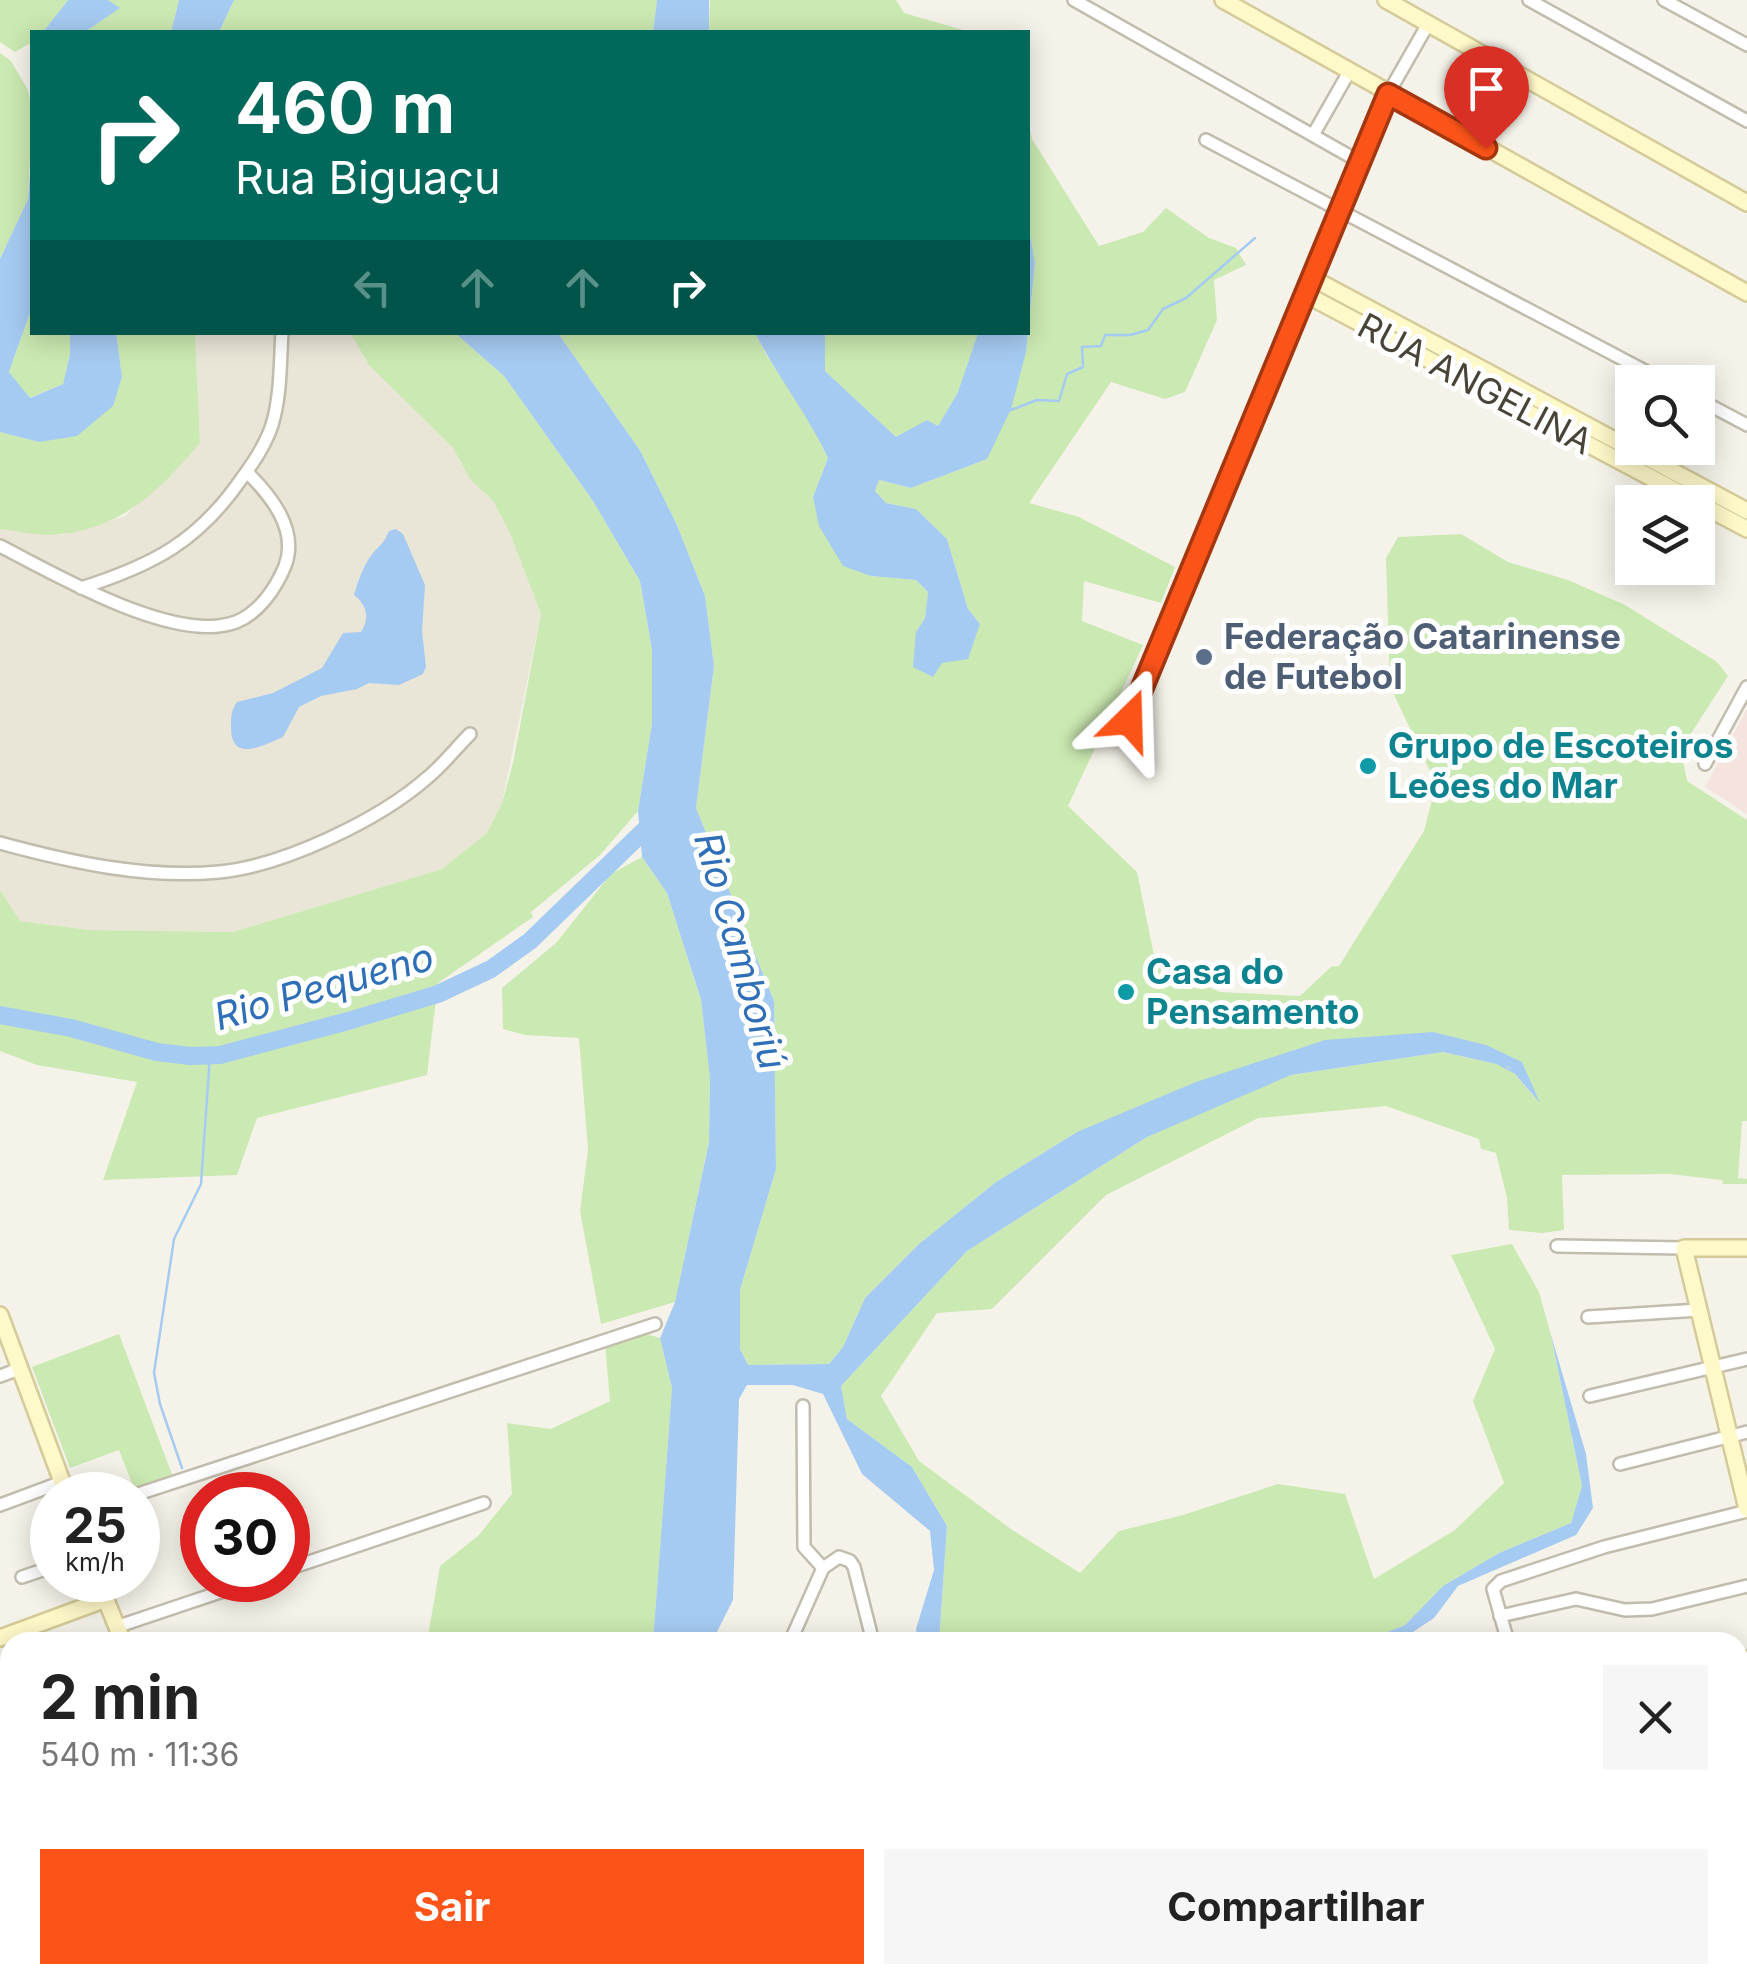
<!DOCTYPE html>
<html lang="pt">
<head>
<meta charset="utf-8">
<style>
  :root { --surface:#fff; --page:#f6f6f6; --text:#222; --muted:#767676; --accent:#fc5319 }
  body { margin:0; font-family:Inter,sans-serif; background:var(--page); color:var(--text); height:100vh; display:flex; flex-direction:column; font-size:38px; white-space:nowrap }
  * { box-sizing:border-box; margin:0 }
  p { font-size:32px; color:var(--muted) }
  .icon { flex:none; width:55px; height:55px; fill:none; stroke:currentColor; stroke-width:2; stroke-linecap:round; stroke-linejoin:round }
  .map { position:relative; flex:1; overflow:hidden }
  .panel { position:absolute; left:0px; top:1632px; width:1748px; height:352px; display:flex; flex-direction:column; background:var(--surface); border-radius:30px 30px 0 0; box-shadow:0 5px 25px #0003 }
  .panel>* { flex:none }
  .guide { position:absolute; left:30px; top:30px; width:1000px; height:305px; border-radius:0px; box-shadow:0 5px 25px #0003; background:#00695c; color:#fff; overflow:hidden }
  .buttons { position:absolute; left:1615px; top:365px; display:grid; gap:20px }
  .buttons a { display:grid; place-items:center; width:100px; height:100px; border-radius:0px; background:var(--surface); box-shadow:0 5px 25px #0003; font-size:50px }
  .speed { position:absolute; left:30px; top:1472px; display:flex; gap:20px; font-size:50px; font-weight:700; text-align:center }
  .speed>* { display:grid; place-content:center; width:130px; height:130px; border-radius:50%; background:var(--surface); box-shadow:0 5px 25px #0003; line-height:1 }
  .speed small { font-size:25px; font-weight:400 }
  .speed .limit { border:15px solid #d22; background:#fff; color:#111 }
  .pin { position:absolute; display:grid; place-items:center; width:85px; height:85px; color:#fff; margin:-102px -42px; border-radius:50% 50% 50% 0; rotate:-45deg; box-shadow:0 0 10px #0007 }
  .pin .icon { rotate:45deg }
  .me { position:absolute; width:110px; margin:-55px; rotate:22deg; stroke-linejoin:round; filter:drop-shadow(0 0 8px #0008) }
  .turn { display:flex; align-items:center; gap:35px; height:210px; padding:0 40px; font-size:45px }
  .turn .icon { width:130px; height:130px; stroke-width:2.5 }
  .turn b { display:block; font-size:70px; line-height:85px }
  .lanes { display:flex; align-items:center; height:95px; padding:0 40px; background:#0003; justify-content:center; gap:50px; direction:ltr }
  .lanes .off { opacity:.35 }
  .round { display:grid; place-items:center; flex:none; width:105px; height:105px; border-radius:0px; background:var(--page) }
  .head { display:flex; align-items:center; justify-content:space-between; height:170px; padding:0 40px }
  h1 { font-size:60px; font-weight:700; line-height:75px }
  .primary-button { display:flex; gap:20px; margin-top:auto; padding:20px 40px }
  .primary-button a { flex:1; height:115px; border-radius:0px; background:var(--accent); color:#fff; font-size:40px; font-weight:700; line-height:115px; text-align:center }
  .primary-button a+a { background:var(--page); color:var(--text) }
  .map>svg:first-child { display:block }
  .residential { fill:#e9e5d7 }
  .medical { fill:#f5e3dd }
  .green { fill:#cbe9b2 }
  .water { fill:#a6cbf2 }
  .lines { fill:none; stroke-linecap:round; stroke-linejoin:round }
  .stream { stroke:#a6cbf2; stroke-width:2.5 }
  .river { stroke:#a6cbf2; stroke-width:18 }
  .street-casing { stroke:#c1bcac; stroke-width:16 }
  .secondary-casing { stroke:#d5cb99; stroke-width:20 }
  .street { stroke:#fff; stroke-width:11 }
  .secondary { stroke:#fff8c9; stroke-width:15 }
  .route-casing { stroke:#a43610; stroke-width:25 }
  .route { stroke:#fc5319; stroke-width:18 }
  .service-dot { fill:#5c6f8a; stroke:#fff; stroke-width:4 }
  .culture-dot { fill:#0f9aa8; stroke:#fff; stroke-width:4 }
  .labels { text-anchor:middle; stroke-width:10; stroke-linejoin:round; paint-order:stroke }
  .street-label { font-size:35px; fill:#494437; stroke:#fff }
  .service-label { font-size:35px; font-weight:bold; fill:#4e5e75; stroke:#fff; text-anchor:start }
  .culture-label { font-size:35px; font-weight:bold; fill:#0d838f; stroke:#fff; text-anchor:start }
  .water-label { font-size:38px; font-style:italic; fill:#2e6fb7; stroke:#fff }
</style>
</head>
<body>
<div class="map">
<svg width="1747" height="1984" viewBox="0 0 1747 1984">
  <rect width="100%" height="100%" fill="#f5f3e9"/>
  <path class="residential" d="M195,333h155l19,32 84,83 17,31 23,22 16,30 32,83 -39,189 -15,30 -45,36 -209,63 -144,-2 -69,-9 -20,-31v-361l61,6 64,-19 75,-73z"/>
  <path class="medical" d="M1747,709v105l-42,-27z"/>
  <g class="green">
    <path d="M0,0h68l-25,32h-11v10l-17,10 -15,-10z"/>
    <path d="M108,0h71l-8,32h-86l34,-24z"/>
    <path d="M234,0h423l-4,32h-434z"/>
    <path d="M710,0h186l8,13 66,19h-261z"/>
    <path d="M0,53l11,8 17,29 4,23 -4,86 -28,60z"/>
    <path d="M1028,123l4,16 67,107 44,-14 23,-24 43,30 27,10 10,17 -32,15 3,40 -32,72 -20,7 -54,-17 -82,121 50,14 96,50 -14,36 -77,-22 -2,40 61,24 -75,161 69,66 19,93 64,27 80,4 31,-29 8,-1 85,-135 12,-47 -46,-98 -4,-128 12,-21 63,-3 47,28 60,18 57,25 92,57 11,14 -47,73 6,32 60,39v301h-5l-4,57 9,1v5h-24l-1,-4 -52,-6 -108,1 2,55 -22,3 -33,-3 -2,-32 -11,-45 -15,-4 -2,-10 -93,-33 -128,12 -152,77 -114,114 -55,4 -56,83 38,65 92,68 69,44 39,-42 64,-16 95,-31 67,10 29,85 81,-49 49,-47 -31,-82 22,-52 -44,-94 61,-11 27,48 12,43 31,151 -11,37 -72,30 -56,33 -38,39 -42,17h-424l8,-116 -35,-59 -65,-48 -6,-33 126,-135 180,-114 68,-31 76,-31 152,-23 66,15 27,32 -14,-37 -89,-30 -356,100 -81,50 -77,62 -54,54 -22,49 -14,17 -81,1 -8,-16v-59l36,-121 -2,-168 -78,-193 18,-142 -9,-70 -28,-71 -36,-73 -83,-119h197l12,23 39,56 22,46 -15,39 58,79 45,4 12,12 -3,26 -9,14 26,31 38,-39 -12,-15 -21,-70 -31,-30 -30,-6 -11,-12 4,-11 32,8 76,-29 39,-107 9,-88 -7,-41z"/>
    <path d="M32,307v25l38,1v21l-7,30 -34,14 -20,-26z"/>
    <path d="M116,333h79l5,110c-40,46 -74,83 -138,91 -19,3 -43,-3 -62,-5v-97l39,10 83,-65z"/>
    <path d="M350,333h105l49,43 89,125 47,80 12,69v73l-14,88 -38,44 -69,57 2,5 -95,66 -11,92 -170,43 -20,57 -134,5 34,-98 -100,-17 -37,-14v-161l20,31 69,9 144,2 209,-63 45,-36 15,-30 11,-40 28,-149 -32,-83 -16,-30 -23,-22 -17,-31 -84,-83z"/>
    <path d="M825,333h153l-20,59 -20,34 -11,-6 -30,18 -72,-67z"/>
    <path d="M642,857l25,36 34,108 9,76 -1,64 -34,161 -74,22 -21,-113 8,-61 -9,-112 -54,-3 -22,-6 -1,-41 54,-45 55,-69z"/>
    <path d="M643,1333l17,5 12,50 -19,254h-226l13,-76 38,-30 34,-42 -5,-71 44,6 59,-28 -5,-57z"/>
    <path d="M119,1334l54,143 -38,14 -16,-41 -49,18 -38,-101z"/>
    <path d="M1747,1895v89h-48l-3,-9h42v-78z"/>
  </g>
  <g class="water">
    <path d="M68,0h40l12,8 -35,24h-42z"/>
    <path d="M179,0h55l-15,32h-48z"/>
    <path d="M657,0h52v32h-56z"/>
    <path d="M32,150v157l-23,65 21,26 33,-14 7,-30v-21l46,-1 6,45 -9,29 -36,30 -38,6 -39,-10v-173l28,-60z"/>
    <path d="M1028,223l7,40 -9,89 -15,57 -24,50 -76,29 -32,-8 -4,11 11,12 30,6 31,30 21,70 12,15 -12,35 -26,4 -9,14 -20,-10 3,-35 9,-14 3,-26 -12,-12 -45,-4 -28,-10 -24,-40 -6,-29 15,-39c-21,-45 -51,-82 -73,-125h70v38l71,66 31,-17 11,6 20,-34 20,-59 50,-1z"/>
    <path d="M455,333h103l83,119 36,73 28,71 9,70 -18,142 78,193 2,168 -36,121v59l8,16 81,-1 14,-17 22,-49 54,-54 77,-62 81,-50 119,-50 129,-42 108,-8 53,13 36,17 18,41 -31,-36 -66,-15 -152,23 -144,62 -180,114 -126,135 6,33 65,48 35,59 -8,116h-21l-2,-13 18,-59 -4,-39 -68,-57 -39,-80 -30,-9h-46l-8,14 -6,201 -21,42h-59l19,-254 -12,-50 15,-36 34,-160 1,-64 -9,-78 -34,-107 -25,-36 -4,-46 14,-88v-73l-12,-69 -47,-80 -89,-125z"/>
    <path d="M396,529l7,5 22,51 -3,46 4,36 -3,7 -24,11 -30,-2 -12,6 -36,7 -22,11 -16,30c-21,9 -52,26 -52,-10 0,-11 0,-16 6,-25l36,-9 49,-25 21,-35 18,-1c9,-14 6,-27 -7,-37 4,-14 10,-31 19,-42 7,-8 12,-11 16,-22z"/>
    <path d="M1551,1335l35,119 7,54 -17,27 -118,51 -24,32 -36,24h-35l42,-17 38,-39 56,-33 72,-30 11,-37z"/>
  </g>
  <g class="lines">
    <g class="stream">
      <path d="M1011,410l26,-10 22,1 8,-27 16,-7 -1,-20 19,-1 4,-11h25l18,-5 15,-21 23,-11 69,-60"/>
      <path d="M1499,1064l15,8"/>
      <path d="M182,1468l-22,-64 -6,-31 20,-134 27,-55 9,-129"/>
    </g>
    <path class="river" d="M0,1015l71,13 86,24 33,4 30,-1 128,-34 90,-27 53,-25 39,-28 123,-119"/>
    <defs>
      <g id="street">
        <path d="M1074,0l286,162"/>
        <path d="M1529,0l218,121"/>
        <path d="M1664,0l83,45"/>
        <path d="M1388,94l40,-70"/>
        <path d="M1313,135l36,-63"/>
        <path d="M1206,140l460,242"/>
        <path d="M1698,399l49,26"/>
        <path d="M0,546c55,28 175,99 236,76 23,-9 40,-34 49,-56 14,-37 -15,-71 -38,-94"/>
        <path d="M81,588c72,-23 117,-46 161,-110 12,-16 24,-34 30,-53 9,-30 8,-62 10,-93"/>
        <path d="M1129,720l176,-426"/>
        <path d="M1705,764l42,-77"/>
        <path d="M0,843c70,19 146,36 219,29 64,-6 160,-52 208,-94 16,-13 29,-30 43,-44"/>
        <path d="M1557,1246l127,2"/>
        <path d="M1588,1317l111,-7"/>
        <path d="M0,1376l19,-7"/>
        <path d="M1590,1396l157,-37"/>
        <path d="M803,1406l1,141 19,21"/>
        <path d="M1620,1464l127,-32"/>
        <path d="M135,1495l520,-171"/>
        <path d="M0,1505l62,-23"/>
        <path d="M288,1569l196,-66"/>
        <path d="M22,1577l30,-10"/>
        <path d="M1500,1616l76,-17 49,11 27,-1 95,-23"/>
        <path d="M116,1627l140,-47"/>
        <path d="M358,1642h1"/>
        <path d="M790,1642l33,-74 16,-11 11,4 4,6 19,75"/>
        <path d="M1508,1642l-15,-53 8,-8 103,-34 143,-36"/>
        <path d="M0,1724l10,-4"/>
        <path d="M0,1789l10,-3"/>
        <path d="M0,1841l10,-4"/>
        <path d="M0,1927l10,-4"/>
        <path d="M45,1975l4,9"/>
        <path d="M818,1975l10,9"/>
        <path d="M1103,1975l4,9"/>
        <path d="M298,1984l25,-9"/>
        <path d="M899,1984l17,-9"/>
        <path d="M1235,1984l18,-9"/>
        <path d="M1359,1984l2,-9"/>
      </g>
      <g id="secondary">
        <path d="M1223,0l524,293"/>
        <path d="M1386,0l361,203"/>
        <path d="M1388,94l-83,200 392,208"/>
        <path d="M1312,278l435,233"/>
        <path d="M1698,503l49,26"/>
        <path d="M1747,1248h-63l63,261"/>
        <path d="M0,1315l67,180"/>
        <path d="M98,1580l25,62"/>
        <path d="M0,1638l106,-39"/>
        <path d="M1738,1662l9,-3"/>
        <path d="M1738,1741l9,-2"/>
        <path d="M367,1975l7,9"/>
        <path d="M928,1975l5,9"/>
        <path d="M1317,1975l5,9"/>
        <path d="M1069,1984l18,-9"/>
      </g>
    </defs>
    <use href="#street" class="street-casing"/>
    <use href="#secondary" class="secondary-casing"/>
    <use href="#street" class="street"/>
    <use href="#secondary" class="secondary"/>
  </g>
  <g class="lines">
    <defs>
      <path id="route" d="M1129,720l259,-626 98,54"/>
    </defs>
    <use href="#route" class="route-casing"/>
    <use href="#route" class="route"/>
  </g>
  <circle class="service-dot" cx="1204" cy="657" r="10"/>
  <g class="culture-dot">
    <circle cx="1368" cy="766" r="10"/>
    <circle cx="1126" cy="992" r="10"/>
  </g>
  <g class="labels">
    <g class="street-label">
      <text transform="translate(1475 384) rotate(28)" y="12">RUA ANGELINA</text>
    </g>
    <g class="service-label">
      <text x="1224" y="649">Federação Catarinense<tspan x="1224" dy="40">de Futebol</tspan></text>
    </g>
    <g class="culture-label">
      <text x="1388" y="758">Grupo de Escoteiros<tspan x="1388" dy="40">Leões do Mar</tspan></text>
      <text x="1146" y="984">Casa do<tspan x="1146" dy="40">Pensamento</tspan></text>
    </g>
    <g class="water-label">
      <text transform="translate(740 951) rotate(74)" y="13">Rio Camboriú</text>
      <text transform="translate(324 987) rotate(-16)" y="13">Rio Pequeno</text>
    </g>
  </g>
</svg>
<div class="buttons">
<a><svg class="icon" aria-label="search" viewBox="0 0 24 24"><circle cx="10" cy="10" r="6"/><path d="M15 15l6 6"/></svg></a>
<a><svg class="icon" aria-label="layers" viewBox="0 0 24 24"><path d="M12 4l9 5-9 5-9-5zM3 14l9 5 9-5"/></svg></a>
</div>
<div class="speed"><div>25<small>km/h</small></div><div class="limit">30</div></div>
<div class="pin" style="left:1486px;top:148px;background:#d93025"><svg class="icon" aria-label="arrive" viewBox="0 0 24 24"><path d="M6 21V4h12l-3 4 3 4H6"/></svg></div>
<svg class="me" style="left:1129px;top:720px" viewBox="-20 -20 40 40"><path d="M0-17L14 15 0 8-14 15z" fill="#fc5319" stroke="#fff" stroke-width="4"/></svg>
<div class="guide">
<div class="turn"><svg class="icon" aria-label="right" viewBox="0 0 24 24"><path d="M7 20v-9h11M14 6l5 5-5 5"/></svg><div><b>460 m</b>Rua Biguaçu</div></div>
<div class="lanes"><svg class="icon off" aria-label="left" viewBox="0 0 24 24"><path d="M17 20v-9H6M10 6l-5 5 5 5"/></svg><svg class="icon off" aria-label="ahead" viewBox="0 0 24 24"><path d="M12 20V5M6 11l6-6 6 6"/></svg><svg class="icon off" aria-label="ahead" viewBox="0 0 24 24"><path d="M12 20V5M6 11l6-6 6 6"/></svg><svg class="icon" aria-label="right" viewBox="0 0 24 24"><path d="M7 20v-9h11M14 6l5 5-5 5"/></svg></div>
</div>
<section class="panel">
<div class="head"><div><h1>2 min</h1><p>540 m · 11:36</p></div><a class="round"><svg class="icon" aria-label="close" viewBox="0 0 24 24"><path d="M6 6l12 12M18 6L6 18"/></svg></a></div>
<div class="primary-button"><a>Sair</a><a>Compartilhar</a></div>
</section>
</div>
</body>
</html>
